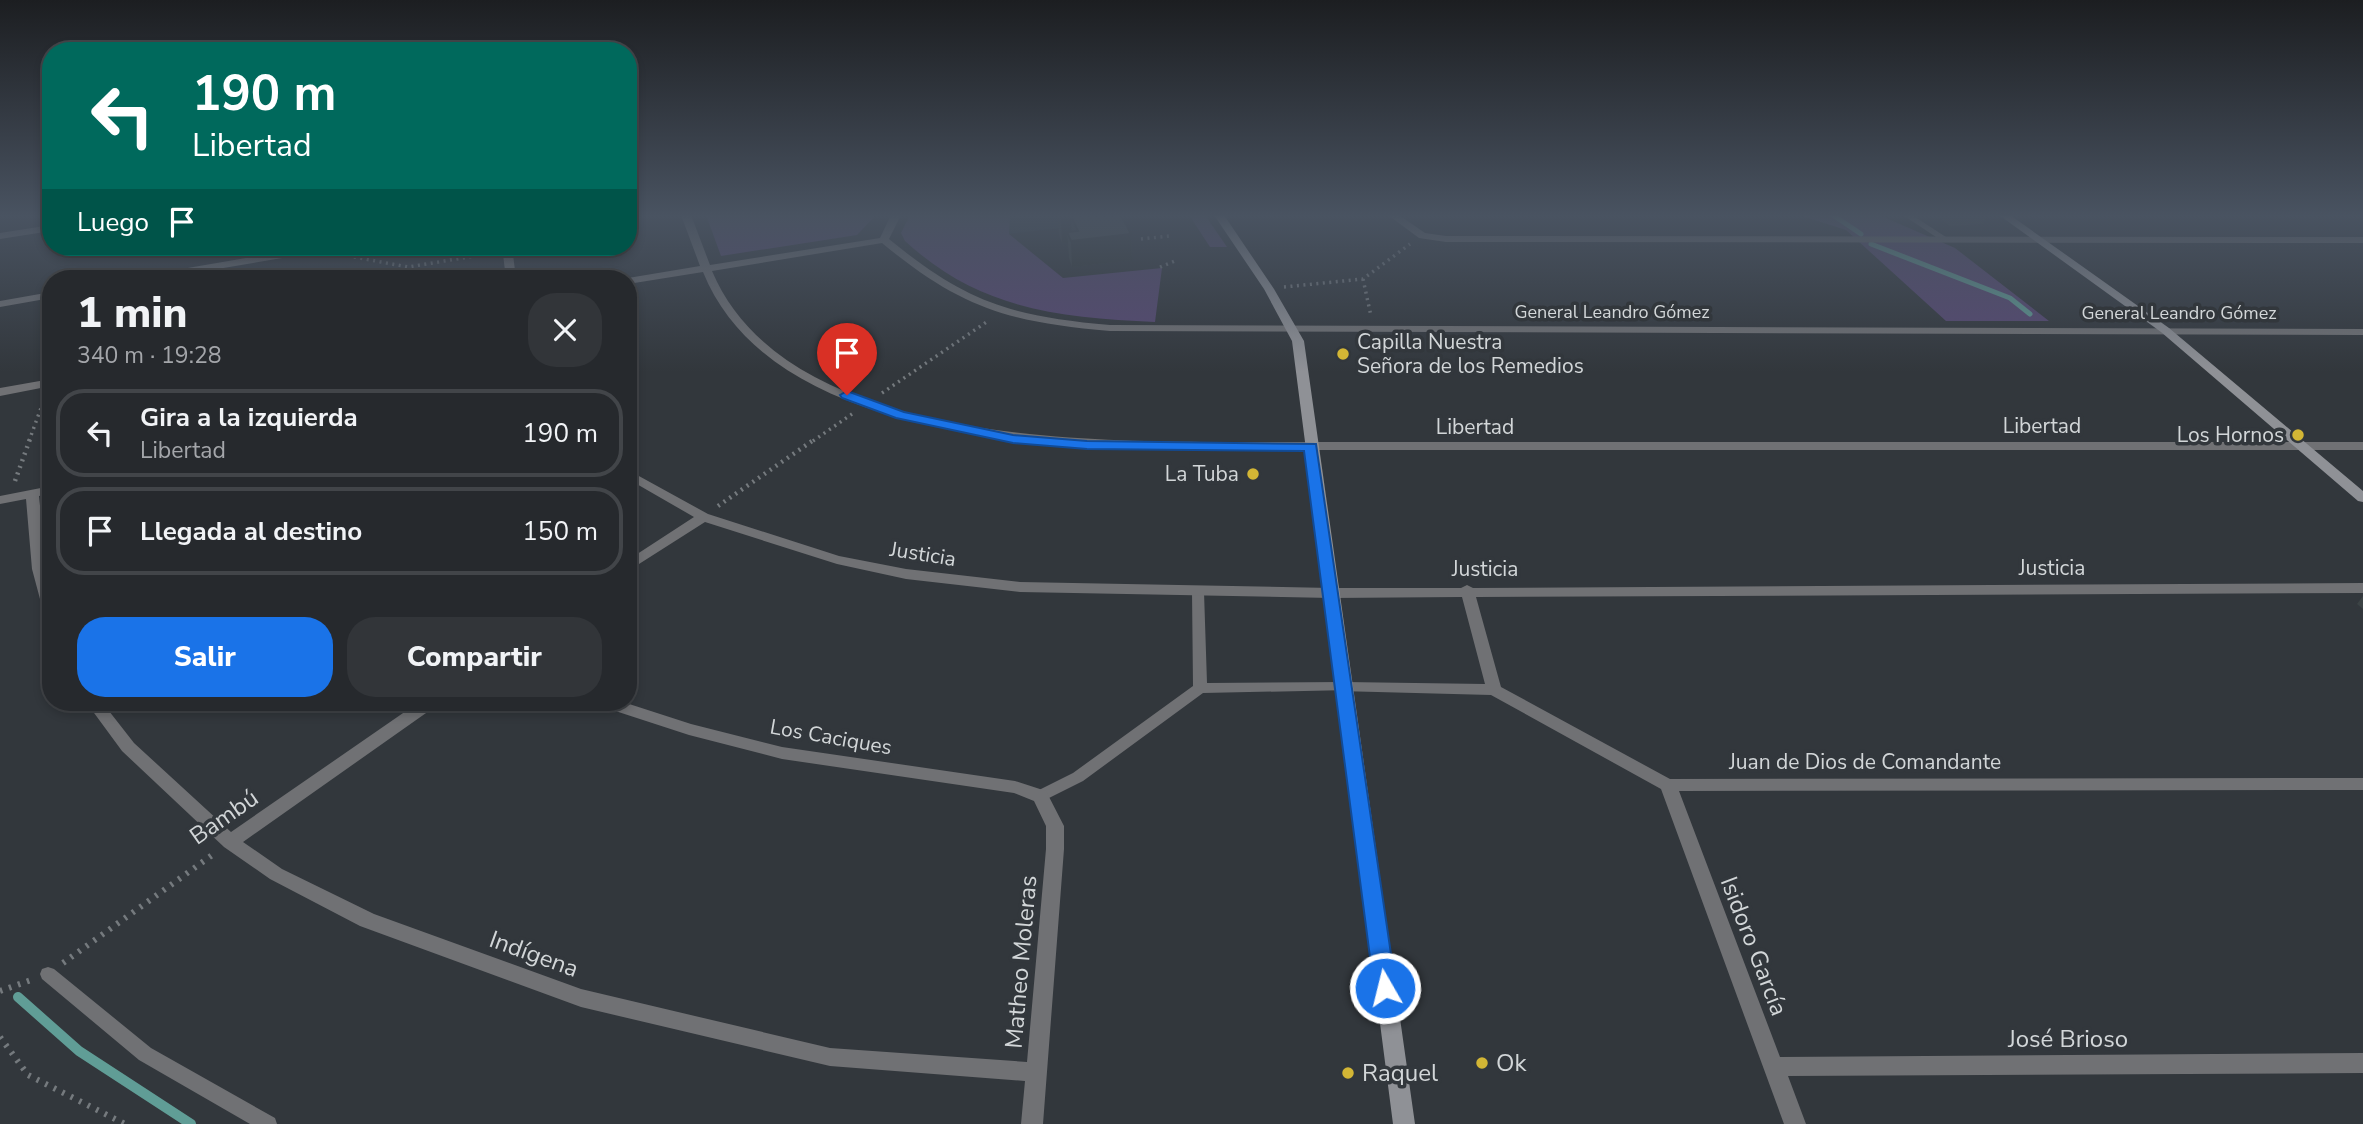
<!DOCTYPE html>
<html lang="es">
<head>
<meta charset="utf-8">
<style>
  :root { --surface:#26292d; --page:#323539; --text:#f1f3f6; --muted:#a4a6aa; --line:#424549; --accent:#1a73e8 }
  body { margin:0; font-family:"Nunito Sans",sans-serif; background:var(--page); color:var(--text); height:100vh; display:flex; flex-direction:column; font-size:26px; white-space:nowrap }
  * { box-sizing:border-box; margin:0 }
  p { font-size:23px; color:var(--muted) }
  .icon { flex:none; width:38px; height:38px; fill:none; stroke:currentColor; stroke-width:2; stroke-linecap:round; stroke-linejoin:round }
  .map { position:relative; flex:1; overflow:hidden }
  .drawer { position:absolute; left:42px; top:270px; width:595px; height:441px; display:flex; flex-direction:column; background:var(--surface); border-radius:28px; box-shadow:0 4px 10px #0003,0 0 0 2px var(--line) }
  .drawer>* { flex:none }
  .guide { position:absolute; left:42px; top:42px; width:595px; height:214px; border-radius:28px; box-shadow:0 4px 10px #0003,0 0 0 2px var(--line); background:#00695c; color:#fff; overflow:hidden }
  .pin { position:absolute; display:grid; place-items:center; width:60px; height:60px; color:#fff; margin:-72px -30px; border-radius:50% 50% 50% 0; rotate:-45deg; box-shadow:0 0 7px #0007 }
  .pin .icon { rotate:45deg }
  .me { position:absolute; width:77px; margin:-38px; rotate:352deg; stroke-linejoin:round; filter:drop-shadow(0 0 5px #0008) }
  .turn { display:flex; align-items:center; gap:24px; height:147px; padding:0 35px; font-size:32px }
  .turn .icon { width:91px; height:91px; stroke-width:2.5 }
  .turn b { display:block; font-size:49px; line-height:60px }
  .then { display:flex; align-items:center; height:66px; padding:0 35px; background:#0003; gap:14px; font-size:26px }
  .round { display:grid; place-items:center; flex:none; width:74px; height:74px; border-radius:28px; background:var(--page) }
  .headline { display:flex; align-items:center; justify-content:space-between; height:119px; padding:0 35px }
  h1 { font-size:42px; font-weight:800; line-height:52px }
  .cta { display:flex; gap:14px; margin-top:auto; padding:14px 35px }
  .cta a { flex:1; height:80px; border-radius:28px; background:var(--accent); color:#fff; font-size:28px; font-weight:800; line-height:80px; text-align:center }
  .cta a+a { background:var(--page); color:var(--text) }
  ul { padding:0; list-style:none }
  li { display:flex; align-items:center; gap:21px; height:88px; margin:0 14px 10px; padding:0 21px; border:4px solid var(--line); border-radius:28px }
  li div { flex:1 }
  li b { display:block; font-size:26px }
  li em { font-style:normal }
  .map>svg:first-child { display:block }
  .built { fill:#364149 }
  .green { fill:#574873 }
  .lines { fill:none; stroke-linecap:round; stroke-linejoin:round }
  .stream-far1 { stroke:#609d96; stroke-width:5 }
  .stream { stroke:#609d96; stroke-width:10 }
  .path-far2 { stroke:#757a7e; stroke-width:3.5; stroke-dasharray:2 4.5; stroke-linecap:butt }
  .path-far1 { stroke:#757a7e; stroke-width:4.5; stroke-dasharray:2 5; stroke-linecap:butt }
  .path { stroke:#757a7e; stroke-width:6; stroke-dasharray:2.5 7; stroke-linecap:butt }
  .lane { fill:#707174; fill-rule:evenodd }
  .street { fill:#707174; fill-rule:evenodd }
  .secondary { fill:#8f9196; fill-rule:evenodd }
  .wall { fill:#3c4345 }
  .shaded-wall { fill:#313738 }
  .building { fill:#464e50; stroke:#313738; stroke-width:2 }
  .route { fill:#1a73e8; stroke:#114b97; stroke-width:2 }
  .poi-dot { fill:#d3b635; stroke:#32373c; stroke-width:2.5 }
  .labels { text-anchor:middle; stroke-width:7; stroke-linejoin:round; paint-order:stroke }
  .far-street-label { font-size:18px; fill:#d2d6d8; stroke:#32373c }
  .poi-label { font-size:21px; fill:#d2d6d8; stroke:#32373c; text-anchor:end }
  .street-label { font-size:21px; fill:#d2d6d8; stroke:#32373c }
  .near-street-label { font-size:24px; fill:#d2d6d8; stroke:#32373c }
  .near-poi-label { font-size:24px; fill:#d2d6d8; stroke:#32373c; text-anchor:start }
</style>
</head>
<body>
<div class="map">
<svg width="2363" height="1124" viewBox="0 0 2363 1124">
  <rect width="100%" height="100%" fill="#32373c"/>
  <path class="built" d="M1010,215h113l3,6 -118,13z"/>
  <g class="green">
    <path d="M706,215h170l-19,20 -136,21z"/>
    <path d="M910,215h100l-1,19 54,44 99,-10 -7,54c-97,-5 -175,-12 -250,-81l-4,-8z"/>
    <path d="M1189,215h16l22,32h-17z"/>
    <path d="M1799,215h80l76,33 94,73h-103l-100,-91z"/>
  </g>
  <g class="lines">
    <g class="stream-far1">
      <path d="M1833,215l28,19"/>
      <path d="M1871,244l139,54 20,16"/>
    </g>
    <path class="stream" d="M18,997l61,54 112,73"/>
    <g class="path-far2">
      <path d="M1141,239l28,-3"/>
      <path d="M322,251l86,16 85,-14"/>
      <path d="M1160,267l15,-6"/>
      <path d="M407,278l1,-11"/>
      <path d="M1363,279l8,37"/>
      <path d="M1284,287l79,-8 47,-35"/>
      <path d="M882,393l106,-72"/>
      <path d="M29,441l16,-44"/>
      <path d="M813,441l39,-27"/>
    </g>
    <g class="path-far1">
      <path d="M15,481l15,-42"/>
      <path d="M718,506l97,-67"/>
    </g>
    <g class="path">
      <path d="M63,963l152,-110"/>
      <path d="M0,991l31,-11"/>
      <path d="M0,1037l28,38 97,49"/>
    </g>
    <g class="lane">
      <path d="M1903,215h9l37,24 -7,2z"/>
      <path d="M1198,588l6,4 3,91 138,-1 5,2 2,3 -2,3 -147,3 -120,88 -38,19 -5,2 -5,-2 -2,-4 2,-4 38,-19 120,-87 -1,-94z"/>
      <path d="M48,967l6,2 97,79 124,70 2,6h-27l-111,-64 -97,-81 -2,-5 2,-5z"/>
    </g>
    <g class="street">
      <path d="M681,215h10l19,50 170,-27 11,-23h10l-12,24c78,64 122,77 221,86l1253,4v6l-1253,-4c-101,-9 -148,-22 -228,-88l-170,28c70,166 348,170 500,171h1151v8h-1151c-155,-2 -440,-7 -509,-178l-75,12v-6l72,-12z"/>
      <path d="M1388,215h11l26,18 21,3 917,1v6l-917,-1 -27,-4z"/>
      <path d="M51,225v6l-51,8v-6z"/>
      <path d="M302,247h13l-21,9 -130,22h-22l5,-3 145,-25z"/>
      <path d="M502,247h10l4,31h-10z"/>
      <path d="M51,292v6l-51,9v-6z"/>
      <path d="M51,379v7l-51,10v-8z"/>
      <path d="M628,470l80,44 131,42 67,13 114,13 311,6h130l6,-3 6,3 890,-5v10l-887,4 25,90 169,92 693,-1v12l-684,1 101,266 583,-4v20l-575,3 18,48h-22l-123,-335 -170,-94 -152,-4 -2,-4 2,-4 6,-1 140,2 -23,-87 -131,1 -311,-6 -114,-13 -69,-15 -132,-42 -77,49v-11l66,-43 -66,-38z"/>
      <path d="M51,486v8l-12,2c4,41 12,82 12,123l-7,-5 -12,-45 -6,-70 -26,5v-8z"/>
      <path d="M86,702h16l32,41 97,89 188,-130h19l-2,4 -193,136 39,27 92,45 207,75 249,59 197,14 19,-213v-23l-12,-25 -20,-8 -232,-34 -93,-24 -89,-29 -2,-4h25l68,22 91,23 233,34 31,10 18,35v23l-21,275h-22l4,-43 -195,-15 -249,-59 -221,-81 -90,-47 -46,-32 -102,-96z"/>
    </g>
    <g class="secondary">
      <path d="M1214,215h10l50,74 30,52 111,783h-22l-101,-783 -28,-52z"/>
      <path d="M1999,215h11l159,113 194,163v11l-5,-1 -197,-169z"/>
    </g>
  </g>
  <g class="wall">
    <path d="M1057,215h64l10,19 1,26 -60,7 -3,-9 -1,-15h-6l-3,-8z"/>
    <path d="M1935,215h52l-4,9 -33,2z"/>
    <path d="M2363,596v13l-6,-5z"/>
  </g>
  <path class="shaded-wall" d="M1071,216l1,25 59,-7 1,26 -60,7 -1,-26 -4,-9 1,11h-6l-1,-26z"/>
  <path class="building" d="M1060,215h61l10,19 -60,7 -4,-9 11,-1 -7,-15 -10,1z"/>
  <linearGradient id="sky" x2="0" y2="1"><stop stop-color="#1c1e21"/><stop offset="0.58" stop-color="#495361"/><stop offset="1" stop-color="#495361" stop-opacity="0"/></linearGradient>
  <rect width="2363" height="372" fill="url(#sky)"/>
  <path class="route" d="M847,391l57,21 109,23 74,6 229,3 80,544 -3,6 -8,3 -8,-3 -3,-6 -70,-537 -217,-2 -74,-6 -117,-25 -54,-20 -2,-3z"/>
  <g class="poi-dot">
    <circle cx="1343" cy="354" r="7"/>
    <circle cx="2298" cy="435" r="7"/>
    <circle cx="1253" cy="474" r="7"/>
    <circle cx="1482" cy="1063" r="7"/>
    <circle cx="1348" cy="1073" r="7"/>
  </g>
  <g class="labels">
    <g class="far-street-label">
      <text x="1612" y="318">General Leandro Gómez</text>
      <text x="2179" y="319">General Leandro Gómez</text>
    </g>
    <g class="poi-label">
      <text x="1357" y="349" text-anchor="start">Capilla Nuestra<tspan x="1357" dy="24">Señora de los Remedios</tspan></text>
      <text x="2284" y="442">Los Hornos</text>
      <text x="1239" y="481">La Tuba</text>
    </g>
    <g class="street-label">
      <text x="2042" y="433">Libertad</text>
      <text x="1475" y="434">Libertad</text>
      <text transform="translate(923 554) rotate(9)" y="7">Justicia</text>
      <text x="2052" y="575">Justicia</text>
      <text x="1485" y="576">Justicia</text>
      <text transform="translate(831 737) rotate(10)" y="7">Los Caciques</text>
      <text x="1865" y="769">Juan de Dios de Comandante</text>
    </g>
    <g class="near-street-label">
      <text transform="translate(224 817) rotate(-35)" y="8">Bambú</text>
      <text transform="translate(1754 946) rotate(69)" y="8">Isidoro García</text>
      <text transform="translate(534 954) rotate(20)" y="8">Indígena</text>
      <text transform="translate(1021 962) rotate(-85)" y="8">Matheo Moleras</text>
      <text x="2068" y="1047">José Brioso</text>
    </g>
    <g class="near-poi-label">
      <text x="1496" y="1071">Ok</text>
      <text x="1362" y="1081">Raquel</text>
    </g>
  </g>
</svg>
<div class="pin" style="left:847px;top:395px;background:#d93025"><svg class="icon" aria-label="arrive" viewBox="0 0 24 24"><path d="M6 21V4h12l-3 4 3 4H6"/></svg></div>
<svg class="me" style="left:1385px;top:988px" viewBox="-20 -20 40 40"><circle r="17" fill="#1a73e8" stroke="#fff" stroke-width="3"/><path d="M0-11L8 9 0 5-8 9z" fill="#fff"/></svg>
<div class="guide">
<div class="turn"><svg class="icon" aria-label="left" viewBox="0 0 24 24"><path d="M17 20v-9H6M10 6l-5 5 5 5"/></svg><div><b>190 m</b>Libertad</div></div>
<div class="then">Luego<svg class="icon" aria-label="arrive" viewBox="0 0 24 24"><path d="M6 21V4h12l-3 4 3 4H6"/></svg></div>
</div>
<section class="drawer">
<div class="headline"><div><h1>1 min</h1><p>340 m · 19:28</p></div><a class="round"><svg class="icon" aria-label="close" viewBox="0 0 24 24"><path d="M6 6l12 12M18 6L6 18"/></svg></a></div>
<ul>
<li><svg class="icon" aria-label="left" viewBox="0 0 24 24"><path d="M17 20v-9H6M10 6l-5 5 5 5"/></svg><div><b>Gira a la izquierda</b><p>Libertad</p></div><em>190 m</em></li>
<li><svg class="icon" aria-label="arrive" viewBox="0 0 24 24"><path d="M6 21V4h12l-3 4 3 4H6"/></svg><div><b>Llegada al destino</b></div><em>150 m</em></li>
</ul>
<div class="cta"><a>Salir</a><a>Compartir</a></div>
</section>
</div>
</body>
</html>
